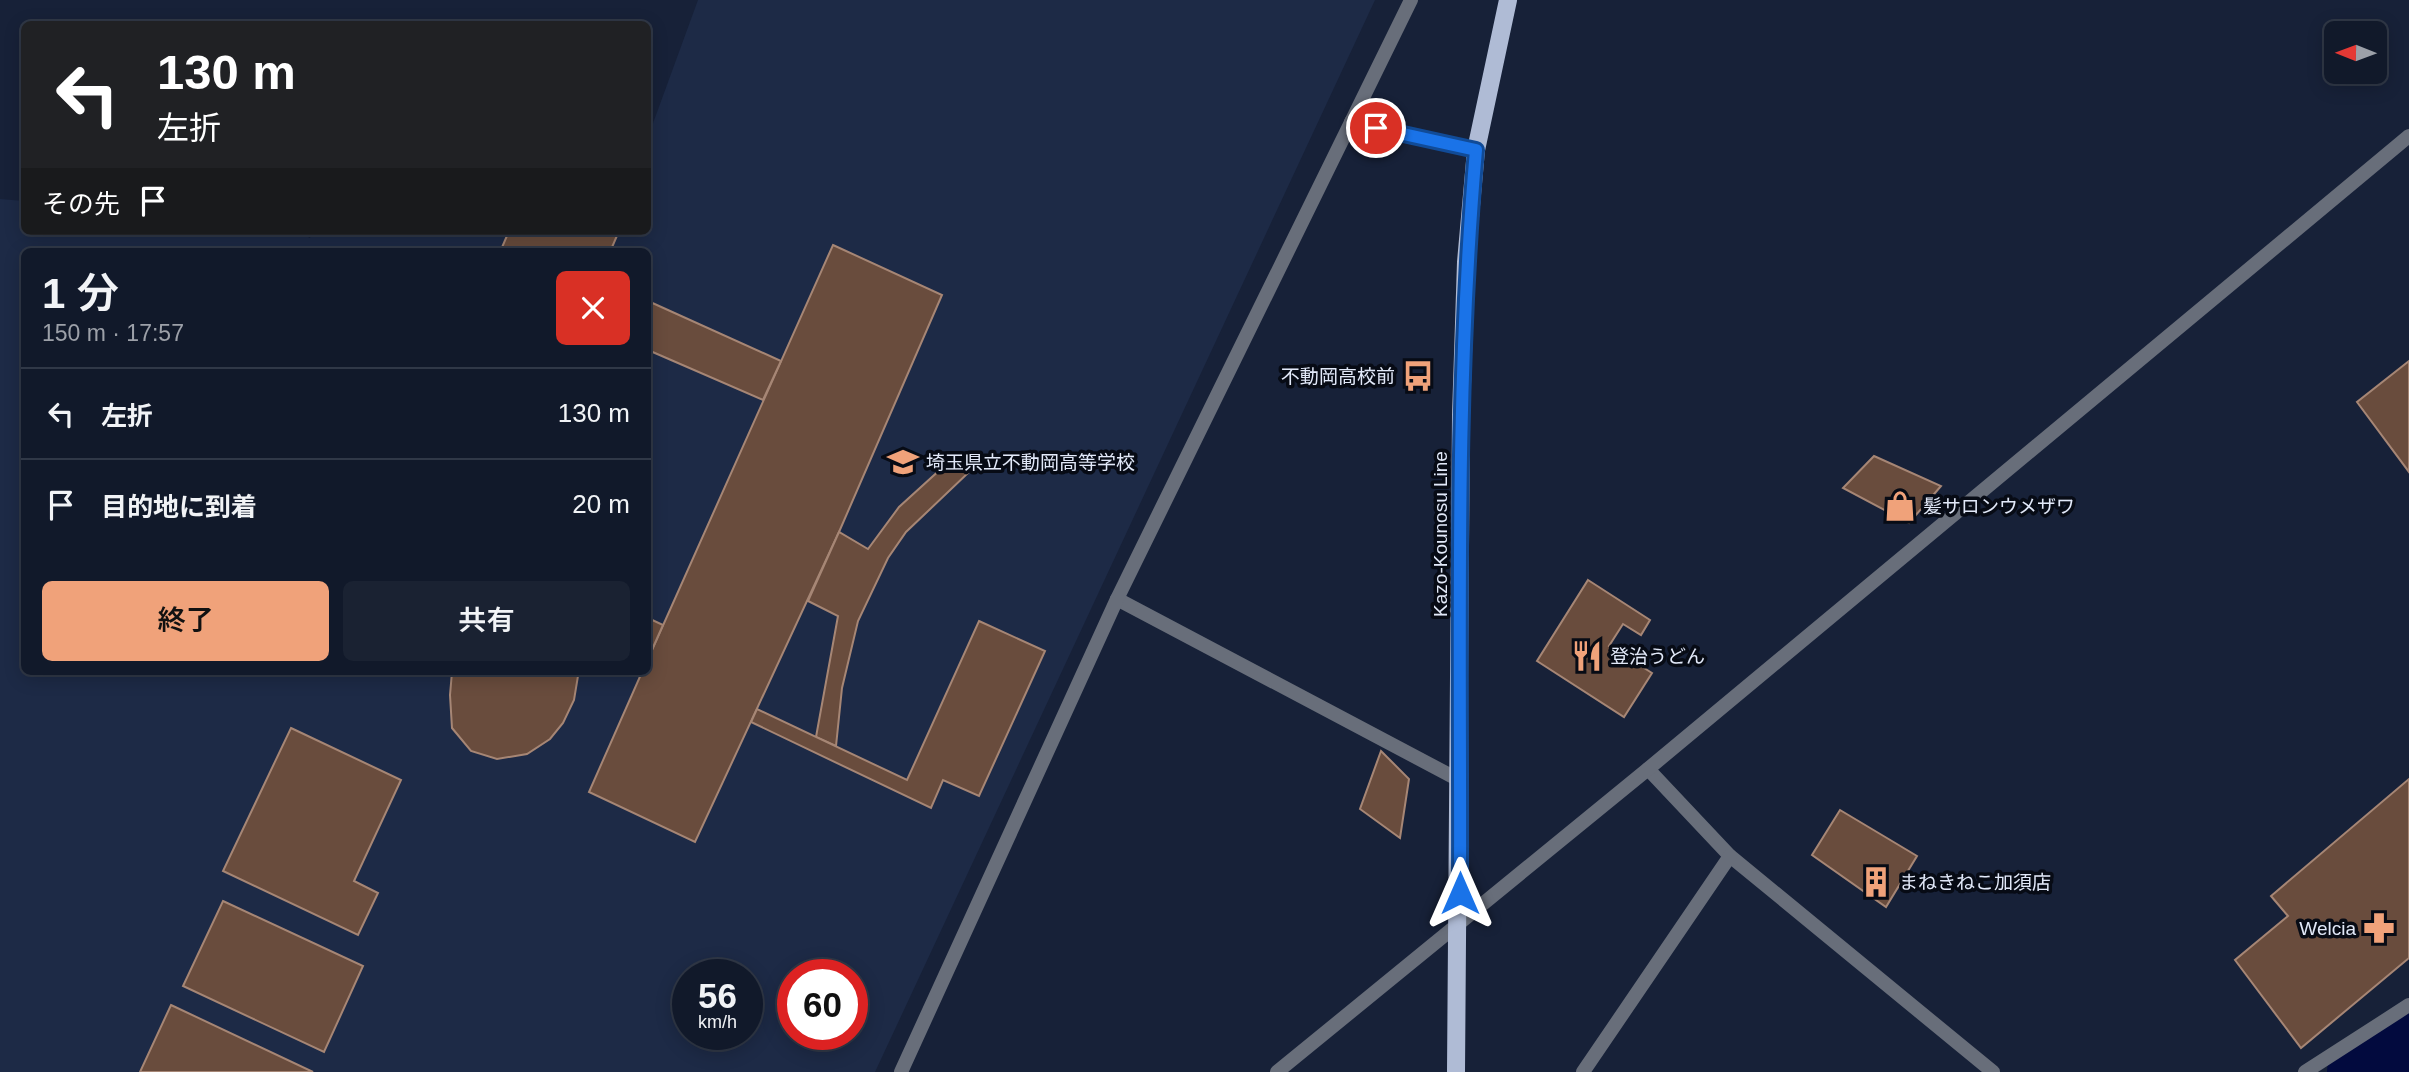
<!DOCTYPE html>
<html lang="ja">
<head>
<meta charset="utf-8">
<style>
  :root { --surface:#11192a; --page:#1a2232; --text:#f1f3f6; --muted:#9ca0a8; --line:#303847; --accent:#f0a27a }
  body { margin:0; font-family:Helvetica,"Noto Sans JP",sans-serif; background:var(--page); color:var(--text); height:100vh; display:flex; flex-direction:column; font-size:26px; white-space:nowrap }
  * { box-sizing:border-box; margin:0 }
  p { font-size:23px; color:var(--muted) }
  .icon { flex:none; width:38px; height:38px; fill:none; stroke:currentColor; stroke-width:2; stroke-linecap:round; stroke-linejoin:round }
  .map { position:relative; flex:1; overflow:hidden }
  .drawer { position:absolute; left:21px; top:248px; width:630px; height:427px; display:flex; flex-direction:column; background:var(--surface); border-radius:10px; box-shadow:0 4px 18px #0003,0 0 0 2px var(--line) }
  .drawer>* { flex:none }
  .guide { position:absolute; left:21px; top:21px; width:630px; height:214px; border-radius:10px; box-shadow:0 4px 18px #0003,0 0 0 2px var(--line); background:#202124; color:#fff; overflow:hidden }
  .needle { width:46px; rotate:271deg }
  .tools { position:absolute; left:2324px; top:21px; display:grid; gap:14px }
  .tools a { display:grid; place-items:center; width:63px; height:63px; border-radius:10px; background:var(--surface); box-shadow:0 4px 18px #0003,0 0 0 2px var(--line); font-size:35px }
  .speed { position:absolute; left:672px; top:959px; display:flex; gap:14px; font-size:35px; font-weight:700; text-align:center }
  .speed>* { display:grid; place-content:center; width:91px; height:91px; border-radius:50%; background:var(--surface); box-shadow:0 4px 18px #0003,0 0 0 2px var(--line); line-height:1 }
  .speed small { font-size:18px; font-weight:400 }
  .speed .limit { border:10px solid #d22; background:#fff; color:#111 }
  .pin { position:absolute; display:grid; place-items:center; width:60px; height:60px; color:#fff; margin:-30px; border:4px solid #fff; border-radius:50%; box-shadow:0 2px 7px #0007 }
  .me { position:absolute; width:77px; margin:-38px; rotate:0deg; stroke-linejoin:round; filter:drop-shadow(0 0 5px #0008) }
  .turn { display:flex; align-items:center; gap:24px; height:147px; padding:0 21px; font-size:32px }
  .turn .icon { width:91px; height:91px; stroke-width:2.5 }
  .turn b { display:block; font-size:49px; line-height:60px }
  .then { display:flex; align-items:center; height:66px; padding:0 21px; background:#0003; gap:14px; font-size:26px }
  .round { display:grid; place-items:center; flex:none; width:74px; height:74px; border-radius:10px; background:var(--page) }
  .summary { display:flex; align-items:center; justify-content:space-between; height:119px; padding:0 21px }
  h1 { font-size:42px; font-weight:600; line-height:52px }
  .primary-button { display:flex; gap:14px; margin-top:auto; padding:14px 21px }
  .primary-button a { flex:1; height:80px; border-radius:10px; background:var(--accent); color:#111; font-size:28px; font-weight:600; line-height:80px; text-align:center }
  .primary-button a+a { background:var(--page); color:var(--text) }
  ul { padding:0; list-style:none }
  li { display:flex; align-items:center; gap:21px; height:91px; padding:0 21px; border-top:2px solid var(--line) }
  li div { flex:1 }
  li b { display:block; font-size:26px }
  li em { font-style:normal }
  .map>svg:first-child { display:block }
  .built { fill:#1d2a46; fill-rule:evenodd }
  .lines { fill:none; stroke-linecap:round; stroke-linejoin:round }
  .river { stroke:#020a3e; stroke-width:70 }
  .building { fill:#694c3d; stroke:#a68675; stroke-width:2 }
  .minor { stroke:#686e7a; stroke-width:14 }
  .tertiary { stroke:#686e7a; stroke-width:14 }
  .primary { stroke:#afbbd5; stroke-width:18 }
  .route-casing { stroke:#114b97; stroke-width:18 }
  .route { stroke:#1a73e8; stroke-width:12 }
  .labels { text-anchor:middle; stroke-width:7; stroke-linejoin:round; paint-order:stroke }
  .poi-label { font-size:19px; fill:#e2e9f9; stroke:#070b15; text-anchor:start }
  .street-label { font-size:19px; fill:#e2e9f9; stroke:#070b15 }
</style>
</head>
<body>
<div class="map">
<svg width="2409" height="1072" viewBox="0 0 2409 1072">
  <rect width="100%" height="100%" fill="#172138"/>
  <path class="built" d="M698,0h677l-500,1072h-875v-873l24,2v30h272l14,7 3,-7h335v-106l4,1zM24,252h624v420h-624zM688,975h59v59h-59zM793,975h59v59h-59z"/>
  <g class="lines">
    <path class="river" d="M2362,1072l47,-25"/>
  </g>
  <g class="building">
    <path d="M509,231h110l-9,21h-110z"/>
    <path d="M833,245l109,50 -103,237 -144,310 -106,-50 53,-120h6v-13z"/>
    <path d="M648,301l133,60 -18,39 -115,-50z"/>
    <path d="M2409,361v111l-52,-70z"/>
    <path d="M1874,456l67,30 -32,37 -66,-35z"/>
    <path d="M953,458l15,15 -62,59 -18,26 -30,63 -16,67 -6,58 -20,-9 22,-121 -30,-15 31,-69 29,17 31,-42z"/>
    <path d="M1588,580l62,40 -9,15 -18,-11 -14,22 43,27 -28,44 -87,-56z"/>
    <path d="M648,618l15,7 -12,27 -3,-2z"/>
    <path d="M979,621l66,30 -66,145 -36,-16 -12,28 -180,-86 6,-13 150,71z"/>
    <path d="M452,672h126v4l-4,24 -11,23 -13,16 -23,15 -30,5 -26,-8 -19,-23 -2,-33z"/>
    <path d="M291,728l110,52 -47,101 24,12 -20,42 -135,-64z"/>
    <path d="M1381,751l28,28 -9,59 -40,-29z"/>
    <path d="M2409,779v179l-108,90 -66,-88 53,-44 -17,-20z"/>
    <path d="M1840,810l77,46 -31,51 -74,-52z"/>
    <path d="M223,901l140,65 -39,86 -141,-66z"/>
    <path d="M171,1005l142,67h-173z"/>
  </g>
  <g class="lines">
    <g class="minor">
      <path d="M1351,122l125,28"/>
      <path d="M1117,599l344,182"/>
      <path d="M1648,769l82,87 263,216"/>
      <path d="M901,1072l216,-473 294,-599"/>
      <path d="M1583,1072l147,-216"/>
      <path d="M2305,1072l104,-67"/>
    </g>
    <path class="tertiary" d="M1277,1072l371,-303 761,-633"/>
    <path class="primary" d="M1456,1072l5,-657 5,-153 10,-112 32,-150"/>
  </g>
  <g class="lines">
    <defs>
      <path id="route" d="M1376,128l100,22c-22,247 -15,495 -16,743"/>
    </defs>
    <use href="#route" class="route-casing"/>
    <use href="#route" class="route"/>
  </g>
  <defs>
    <symbol id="bus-bare" viewBox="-9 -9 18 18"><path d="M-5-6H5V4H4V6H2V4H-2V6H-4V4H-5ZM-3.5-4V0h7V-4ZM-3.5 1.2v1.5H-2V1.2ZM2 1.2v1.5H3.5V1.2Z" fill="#f0a27a" stroke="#070b15" stroke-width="2.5" paint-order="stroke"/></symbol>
    <symbol id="school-bare" viewBox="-9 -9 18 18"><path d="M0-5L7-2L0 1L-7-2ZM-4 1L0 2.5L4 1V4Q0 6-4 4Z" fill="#f0a27a" stroke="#070b15" stroke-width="2.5" paint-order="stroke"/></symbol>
    <symbol id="shop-bare" viewBox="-9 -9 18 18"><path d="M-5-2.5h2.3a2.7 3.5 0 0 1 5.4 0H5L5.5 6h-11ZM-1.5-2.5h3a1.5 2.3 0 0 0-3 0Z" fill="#f0a27a" stroke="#070b15" stroke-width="2.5" paint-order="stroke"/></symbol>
    <symbol id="restaurant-bare" viewBox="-9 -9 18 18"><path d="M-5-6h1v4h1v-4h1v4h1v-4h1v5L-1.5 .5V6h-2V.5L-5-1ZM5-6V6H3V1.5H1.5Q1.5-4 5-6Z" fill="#f0a27a" stroke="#070b15" stroke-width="2.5" paint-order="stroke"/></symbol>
    <symbol id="building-bare" viewBox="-9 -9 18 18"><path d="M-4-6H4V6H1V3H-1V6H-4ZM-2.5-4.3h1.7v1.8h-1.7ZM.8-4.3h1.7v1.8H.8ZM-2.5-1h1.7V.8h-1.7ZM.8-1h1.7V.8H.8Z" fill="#f0a27a" stroke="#070b15" stroke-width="2.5" paint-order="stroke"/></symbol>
    <symbol id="pharmacy-bare" viewBox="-9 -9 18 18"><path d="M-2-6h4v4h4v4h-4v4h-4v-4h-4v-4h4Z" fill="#f0a27a" stroke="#070b15" stroke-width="2.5" paint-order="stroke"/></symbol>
  </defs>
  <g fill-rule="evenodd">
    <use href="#bus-bare" x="1396" y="354" width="44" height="44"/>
    <use href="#school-bare" x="881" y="440" width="44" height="44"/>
    <use href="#shop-bare" x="1878" y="484" width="44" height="44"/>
    <use href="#restaurant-bare" x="1565" y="634" width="44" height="44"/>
    <use href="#building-bare" x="1854" y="860" width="44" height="44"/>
    <use href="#pharmacy-bare" x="2357" y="906" width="44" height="44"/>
  </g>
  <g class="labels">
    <g class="poi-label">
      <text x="1395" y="383" text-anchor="end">不動岡高校前</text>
      <text x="926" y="469">埼玉県立不動岡高等学校</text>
      <text x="1923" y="513">髪サロンウメザワ</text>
      <text x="1610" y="663">登治うどん</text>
      <text x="1899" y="889">まねきねこ加須店</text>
      <text x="2356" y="935" text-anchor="end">Welcia</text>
    </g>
    <g class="street-label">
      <text transform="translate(1440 534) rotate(-90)" y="7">Kazo-Kounosu Line</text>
    </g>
  </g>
</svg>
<div class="tools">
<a><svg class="needle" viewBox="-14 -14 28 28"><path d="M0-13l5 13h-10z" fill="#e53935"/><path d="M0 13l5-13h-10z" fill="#9ca0a8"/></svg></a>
</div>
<div class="speed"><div>56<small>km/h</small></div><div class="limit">60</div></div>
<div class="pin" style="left:1376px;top:128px;background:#d93025"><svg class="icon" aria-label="arrive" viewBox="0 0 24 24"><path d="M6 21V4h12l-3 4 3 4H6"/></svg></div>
<svg class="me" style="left:1460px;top:893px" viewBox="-20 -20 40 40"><path d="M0-17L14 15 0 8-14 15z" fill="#1a73e8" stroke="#fff" stroke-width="4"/></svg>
<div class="guide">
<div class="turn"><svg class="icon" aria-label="left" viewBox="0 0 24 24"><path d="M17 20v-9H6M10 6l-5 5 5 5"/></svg><div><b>130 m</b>左折</div></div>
<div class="then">その先<svg class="icon" aria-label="arrive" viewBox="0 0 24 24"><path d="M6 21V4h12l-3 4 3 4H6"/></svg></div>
</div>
<section class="drawer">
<div class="summary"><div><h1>1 分</h1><p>150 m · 17:57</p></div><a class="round" style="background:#d93025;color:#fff"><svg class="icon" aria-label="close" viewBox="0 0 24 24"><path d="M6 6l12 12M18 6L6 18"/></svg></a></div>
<ul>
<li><svg class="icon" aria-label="left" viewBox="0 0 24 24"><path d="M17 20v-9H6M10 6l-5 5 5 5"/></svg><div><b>左折</b></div><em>130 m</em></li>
<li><svg class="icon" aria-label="arrive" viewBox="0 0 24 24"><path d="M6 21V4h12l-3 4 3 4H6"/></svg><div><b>目的地に到着</b></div><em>20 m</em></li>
</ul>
<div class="primary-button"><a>終了</a><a>共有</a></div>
</section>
</div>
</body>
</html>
